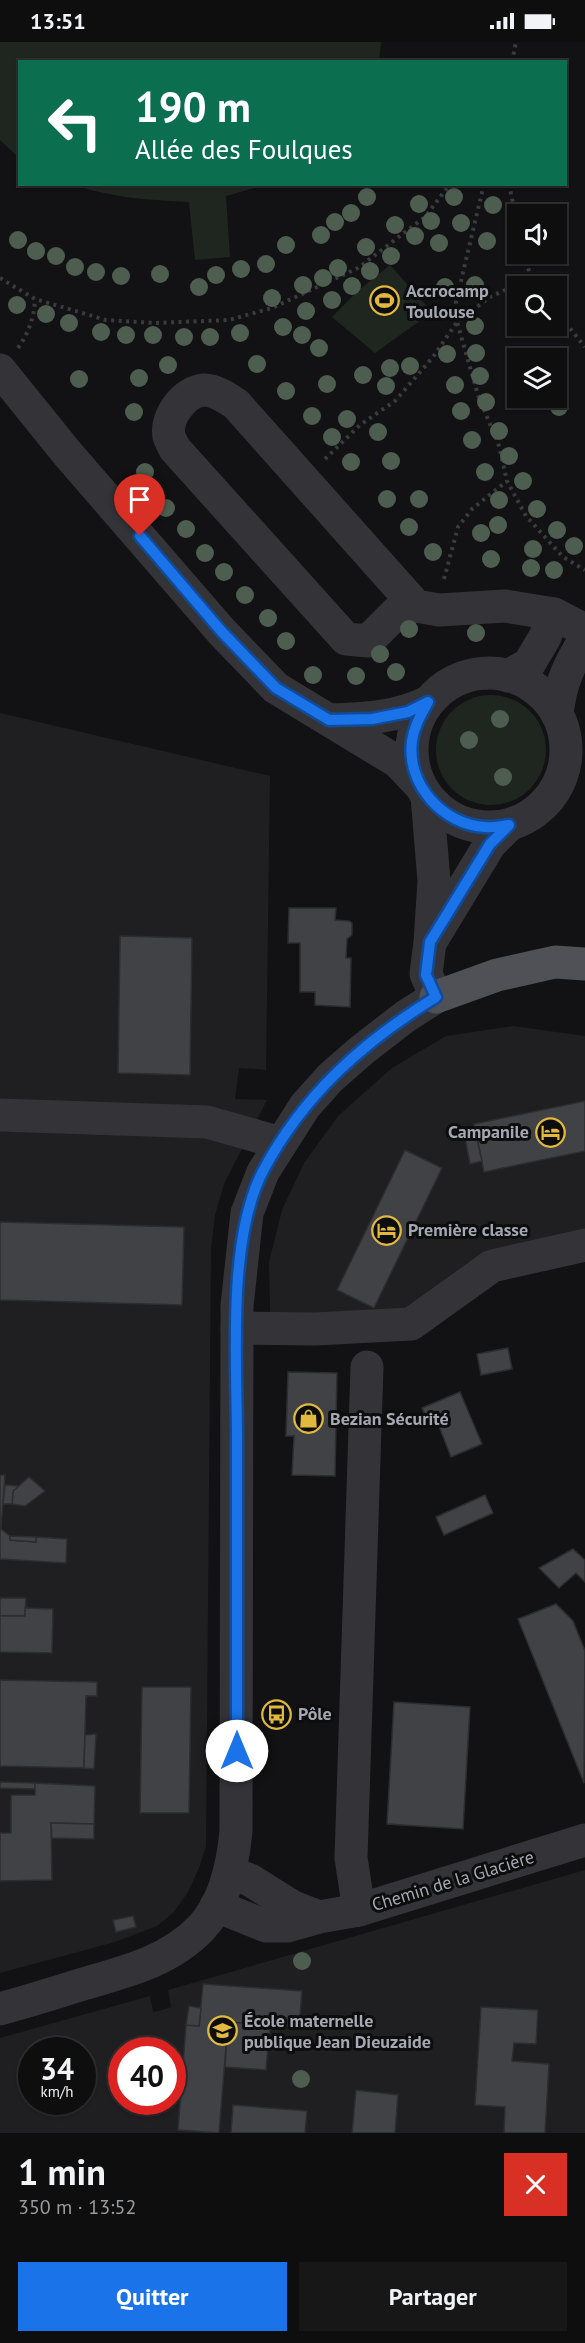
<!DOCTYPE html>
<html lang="fr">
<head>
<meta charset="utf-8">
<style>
  :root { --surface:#0e0e0f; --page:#171718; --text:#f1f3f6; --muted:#9b9c9e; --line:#2e2e2f; --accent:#1a73e8 }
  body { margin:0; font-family:"PT Sans",sans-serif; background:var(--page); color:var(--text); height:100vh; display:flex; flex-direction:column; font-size:22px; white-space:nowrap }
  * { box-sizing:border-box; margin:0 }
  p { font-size:20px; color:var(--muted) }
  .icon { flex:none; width:33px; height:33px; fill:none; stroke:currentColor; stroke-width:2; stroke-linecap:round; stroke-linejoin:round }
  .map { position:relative; height:2091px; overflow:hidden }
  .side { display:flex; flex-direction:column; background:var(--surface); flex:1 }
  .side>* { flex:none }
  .top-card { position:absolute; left:18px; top:18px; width:549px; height:126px; border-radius:0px; box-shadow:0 2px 4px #0004,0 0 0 2px var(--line); background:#0b6e4f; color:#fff; overflow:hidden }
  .buttons { position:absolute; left:507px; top:162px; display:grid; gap:12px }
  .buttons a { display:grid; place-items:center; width:60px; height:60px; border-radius:0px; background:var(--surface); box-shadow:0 2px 4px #0004,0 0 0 2px var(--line); font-size:30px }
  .speed { position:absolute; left:18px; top:1995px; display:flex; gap:12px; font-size:30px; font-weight:700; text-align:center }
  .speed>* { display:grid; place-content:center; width:78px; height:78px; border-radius:50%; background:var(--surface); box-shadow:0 2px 4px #0004,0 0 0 2px var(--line); line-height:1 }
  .speed small { font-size:15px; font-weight:400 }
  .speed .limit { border:9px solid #d22; background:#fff; color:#111 }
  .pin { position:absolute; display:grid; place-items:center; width:51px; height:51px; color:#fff; margin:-62px -26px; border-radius:50% 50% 50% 0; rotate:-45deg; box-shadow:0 0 6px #0007 }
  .pin .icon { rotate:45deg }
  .me { position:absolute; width:66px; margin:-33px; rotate:0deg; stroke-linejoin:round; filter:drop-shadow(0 0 4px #0008) }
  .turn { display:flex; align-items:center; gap:21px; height:126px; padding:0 18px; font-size:27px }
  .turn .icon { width:78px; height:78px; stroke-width:2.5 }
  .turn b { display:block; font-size:42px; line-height:51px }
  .round { display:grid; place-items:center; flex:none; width:63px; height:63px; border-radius:0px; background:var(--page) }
  .overview { display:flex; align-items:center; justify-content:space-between; height:102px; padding:0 18px }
  h1 { font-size:36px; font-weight:600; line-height:45px }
  .action { display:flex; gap:12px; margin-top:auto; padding:12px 18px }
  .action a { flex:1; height:69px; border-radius:0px; background:var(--accent); color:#fff; font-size:24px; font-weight:600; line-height:69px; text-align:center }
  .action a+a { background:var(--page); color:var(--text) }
  .status { display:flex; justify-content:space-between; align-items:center; height:42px; padding:0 30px; background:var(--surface); direction:ltr }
  .status svg { height:16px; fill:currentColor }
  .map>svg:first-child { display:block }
  .built { fill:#1f1e20; fill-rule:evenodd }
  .green { fill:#1f2620 }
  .building { fill:#414246; stroke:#2d2c2f; stroke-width:1.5 }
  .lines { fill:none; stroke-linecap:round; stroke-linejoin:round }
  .path { stroke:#3a3b3f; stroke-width:4; stroke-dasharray:3 4.5; stroke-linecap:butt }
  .minor { stroke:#343438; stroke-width:33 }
  .major { stroke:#505157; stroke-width:33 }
  .tree { fill:#4d5e50 }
  .route-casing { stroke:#114b97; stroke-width:15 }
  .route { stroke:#1a73e8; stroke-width:10 }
  .labels { text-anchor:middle; stroke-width:6; stroke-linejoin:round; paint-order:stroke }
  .poi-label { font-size:18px; font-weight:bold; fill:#a5a8b3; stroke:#0d0d0e; text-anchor:start }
  .street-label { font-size:18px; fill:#a5a8b3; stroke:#0d0d0e }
</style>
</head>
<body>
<div class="status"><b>13:51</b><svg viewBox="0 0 49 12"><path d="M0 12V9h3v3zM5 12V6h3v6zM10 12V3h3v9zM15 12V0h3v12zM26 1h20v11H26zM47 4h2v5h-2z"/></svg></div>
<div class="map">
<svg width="585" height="2091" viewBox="0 0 585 2091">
  <rect width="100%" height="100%" fill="#121214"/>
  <g class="built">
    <path d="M0,671l270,63 -4,294 -27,-2 -4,31 32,1 -43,84 -9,31 -4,34 -5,597 -7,22 -11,24 -14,20 -17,14 -42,16 -115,31z"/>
    <path d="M513,984l72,10v196l-176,83 -139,-1 -1,-52 13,-52 22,-47 34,-47 54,-48 54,-32z"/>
    <path d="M585,1828v263h-585v-95l150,-42 3,16 9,-2 9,-3 -3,-17zM32,2008h50v52h-50zM122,2008h50v52h-50z"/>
  </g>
  <g class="green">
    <path d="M0,0h381l-2,19 -359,1 -1,96 -19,-18z"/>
    <path d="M75,143h190l-39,11 4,61 -35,3 -6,-58c-39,-2 -77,-4 -114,-17z"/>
    <path d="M390,223l42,47 -57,41 -43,-36 27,-27z"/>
    <circle cx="491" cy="708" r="55"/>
  </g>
  <g class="building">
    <path d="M289,866h47l-1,12 14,1 3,2v12l-5,4 -1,19h5l-1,49 -35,-2v-13h-15v-49h-12z"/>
    <path d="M120,894l72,2 -2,137 -72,-2z"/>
    <path d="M585,1059v50l-101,21 -10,-48z"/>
    <path d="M476,1093l6,26 -12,3 -5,-26z"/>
    <path d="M405,1108l37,18 -68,140 -37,-18z"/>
    <path d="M0,1180l184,5 -2,78 -182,-5z"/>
    <path d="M508,1306l4,21 -31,6 -4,-21z"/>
    <path d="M288,1330l49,1 -2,103 -43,-1 2,-39h-8z"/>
    <path d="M460,1350l22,52 -31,13 -14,-36 -8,3 -7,-16z"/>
    <path d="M0,1433h5l-4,54 9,7v4l26,2v-5l31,2 -1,24 -66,-4z"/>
    <path d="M29,1435l16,14 -20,15 -13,-2 1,-13z"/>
    <path d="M5,1443l14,1 -6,5 -1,13h-9z"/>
    <path d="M485,1453l8,18 -49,22 -8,-18z"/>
    <path d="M10,1494l26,1v5l-26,-2z"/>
    <path d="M573,1507l12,11v22l-9,-9 -17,15 -20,-20z"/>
    <path d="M0,1556h26l-1,18h-25z"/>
    <path d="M556,1562l17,17 12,30 -1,132 -66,-164z"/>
    <path d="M25,1566l28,1 -1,44 -52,-1v-36h25z"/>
    <path d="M0,1638l97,2v14h-11l-2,72 -84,-2z"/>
    <path d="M142,1645h49l-2,126h-49z"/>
    <path d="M394,1660l76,5 -7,122 -76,-5z"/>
    <path d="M96,1692l-2,35 -10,-1 1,-33z"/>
    <path d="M0,1740l35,1v6l-35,-1z"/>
    <path d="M35,1741l60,3 -1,38 -43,-1 1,57 -52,1v-48h11v-38h24z"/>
    <path d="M51,1781l43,1v15l-42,-1z"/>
    <path d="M133,1874l3,11 -20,5 -3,-12z"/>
    <path d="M203,1942l99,7 -3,37 -71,-6 -9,111 -41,-3 8,-105 13,1z"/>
    <path d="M189,1964l12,2 -2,18 -13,-1z"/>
    <path d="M481,1965l57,3 -2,34 -22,-1 -2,18 37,3 -4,69h-41l1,-26 -30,-2z"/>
    <path d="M228,1980l42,3 -4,45 -41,-3z"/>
    <path d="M356,2048l42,5 -3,38h-43z"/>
    <path d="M233,2063l74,6 -2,22h-74z"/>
  </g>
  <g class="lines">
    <g class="path">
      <path d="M512,20l4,-20"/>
      <path d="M484,142l-28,118 1,20 21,73 21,51 8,35 19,35 37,41 22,13"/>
      <path d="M509,142l9,43"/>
      <path d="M524,212l7,24 7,8"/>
      <path d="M0,236l35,21 71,21 49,3 74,-3 43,-12 86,-40 67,-51 25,-33"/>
      <path d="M556,269l29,36"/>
      <path d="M18,306c11,-16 16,-30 17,-49"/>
      <path d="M325,417l35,-34 35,-24 38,-44 24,-35 33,-25 41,-19"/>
      <path d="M444,537l14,-52 14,-18 35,-28"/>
    </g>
    <g class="minor">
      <path d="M0,328l67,83 155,179 54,56 122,74 22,23"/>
      <path d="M416,564l-19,6 -29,29 -22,-2 -171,-190c-2,-4 -5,-9 -6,-13 -4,-19 16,-45 35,-46 11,0 23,8 32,14l180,202 23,4 66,-4 49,8 31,16"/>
      <circle cx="489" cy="708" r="77"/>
      <path d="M508,634l21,-12 16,-27 9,-23"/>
      <path d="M557,672c4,-33 11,-47 28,-75"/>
      <path d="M329,678c35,-1 66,-2 99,-18"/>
      <path d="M433,896l57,-94 19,-19"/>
      <path d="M0,1073l207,7 74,21"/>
      <path d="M237,1286l78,1 96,-5 81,-58 93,-21"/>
      <path d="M230,1830l20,8 43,27 26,10"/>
      <path d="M216,1864l50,20h21l32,-9 40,-7 226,-70"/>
      <path d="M359,1868l-8,-52 16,-491"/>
      <path d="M0,1967c28,-8 55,-16 83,-25 42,-12 87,-23 118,-56 24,-25 32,-64 35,-97l1,-525 10,-93 16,-41 42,-66 25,-28 32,-28 44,-34 30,-19 -10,-23 4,-32 4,-61 -7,-85"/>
    </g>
    <path class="major" d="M436,955l61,-22 58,-13 30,2"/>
  </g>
  <g class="tree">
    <circle cx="367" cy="155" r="9"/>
    <circle cx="454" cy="155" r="9"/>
    <circle cx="419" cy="162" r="9"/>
    <circle cx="493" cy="163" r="9"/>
    <circle cx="351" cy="171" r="9"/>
    <circle cx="431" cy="179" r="9"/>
    <circle cx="335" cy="180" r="9"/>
    <circle cx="461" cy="181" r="9"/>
    <circle cx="395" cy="183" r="9"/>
    <circle cx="321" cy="193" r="9"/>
    <circle cx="415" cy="194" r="9"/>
    <circle cx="18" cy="198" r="9"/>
    <circle cx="487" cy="199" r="9"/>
    <circle cx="439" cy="201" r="9"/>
    <circle cx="286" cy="203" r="9"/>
    <circle cx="366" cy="205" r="9"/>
    <circle cx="36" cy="209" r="9"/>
    <circle cx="56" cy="214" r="9"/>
    <circle cx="391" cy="214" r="9"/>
    <circle cx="266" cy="222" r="9"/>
    <circle cx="75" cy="225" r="9"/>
    <circle cx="338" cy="226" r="9"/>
    <circle cx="241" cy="227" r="9"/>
    <circle cx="370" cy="229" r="9"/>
    <circle cx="96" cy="230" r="9"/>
    <circle cx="160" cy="232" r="9"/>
    <circle cx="216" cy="233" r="9"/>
    <circle cx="121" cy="234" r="9"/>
    <circle cx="323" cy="236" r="9"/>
    <circle cx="303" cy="243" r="9"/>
    <circle cx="475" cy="243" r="9"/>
    <circle cx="352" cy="244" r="9"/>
    <circle cx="199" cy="245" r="9"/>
    <circle cx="445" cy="245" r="9"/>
    <circle cx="272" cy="256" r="9"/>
    <circle cx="332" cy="258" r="9"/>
    <circle cx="17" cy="263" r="9"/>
    <circle cx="306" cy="269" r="9"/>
    <circle cx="46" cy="272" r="9"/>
    <circle cx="69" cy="281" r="9"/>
    <circle cx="475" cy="284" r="9"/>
    <circle cx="283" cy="285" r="9"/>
    <circle cx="101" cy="290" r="9"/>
    <circle cx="240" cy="291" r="9"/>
    <circle cx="126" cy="293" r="9"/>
    <circle cx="153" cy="293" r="9"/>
    <circle cx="302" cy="293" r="9"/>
    <circle cx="184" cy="295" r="9"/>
    <circle cx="210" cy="295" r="9"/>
    <circle cx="319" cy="306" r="9"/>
    <circle cx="476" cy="311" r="9"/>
    <circle cx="447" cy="312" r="9"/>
    <circle cx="257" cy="322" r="9"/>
    <circle cx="168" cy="323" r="9"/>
    <circle cx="410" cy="324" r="9"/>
    <circle cx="390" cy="326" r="9"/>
    <circle cx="363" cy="333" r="9"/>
    <circle cx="480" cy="334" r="9"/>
    <circle cx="139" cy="336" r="9"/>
    <circle cx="79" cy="337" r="9"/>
    <circle cx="327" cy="342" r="9"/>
    <circle cx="455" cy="343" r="9"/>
    <circle cx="386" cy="344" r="9"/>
    <circle cx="286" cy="349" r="9"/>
    <circle cx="486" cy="360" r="9"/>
    <circle cx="559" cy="365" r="9"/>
    <circle cx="461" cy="369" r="9"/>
    <circle cx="134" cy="370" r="9"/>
    <circle cx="312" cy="374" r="9"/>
    <circle cx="347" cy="377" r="9"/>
    <circle cx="499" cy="389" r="9"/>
    <circle cx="378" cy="390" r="9"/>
    <circle cx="332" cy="395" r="9"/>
    <circle cx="472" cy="398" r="9"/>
    <circle cx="509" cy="414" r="9"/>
    <circle cx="391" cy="419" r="9"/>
    <circle cx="351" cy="420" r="9"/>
    <circle cx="145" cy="430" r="9"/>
    <circle cx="485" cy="430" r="9"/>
    <circle cx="523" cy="439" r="9"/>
    <circle cx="387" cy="457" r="9"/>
    <circle cx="419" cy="457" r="9"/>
    <circle cx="499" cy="458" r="9"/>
    <circle cx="166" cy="466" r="9"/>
    <circle cx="537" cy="467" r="9"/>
    <circle cx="498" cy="483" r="9"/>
    <circle cx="409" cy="485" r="9"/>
    <circle cx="186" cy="487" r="9"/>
    <circle cx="557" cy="488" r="9"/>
    <circle cx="481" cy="491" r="9"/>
    <circle cx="574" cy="504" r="9"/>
    <circle cx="533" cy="507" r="9"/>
    <circle cx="433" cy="510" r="9"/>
    <circle cx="205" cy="511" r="9"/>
    <circle cx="491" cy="517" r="9"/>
    <circle cx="531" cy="526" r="9"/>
    <circle cx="554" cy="528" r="9"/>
    <circle cx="224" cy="530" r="9"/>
    <circle cx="245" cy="553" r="9"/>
    <circle cx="268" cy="576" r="9"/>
    <circle cx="409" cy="587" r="9"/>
    <circle cx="476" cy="591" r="9"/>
    <circle cx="286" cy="599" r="9"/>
    <circle cx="380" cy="612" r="9"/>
    <circle cx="396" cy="630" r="9"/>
    <circle cx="313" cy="633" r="9"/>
    <circle cx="356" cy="634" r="9"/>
    <circle cx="500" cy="677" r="9"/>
    <circle cx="469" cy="698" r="9"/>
    <circle cx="503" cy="735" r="9"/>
    <circle cx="302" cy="1919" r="9"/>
    <circle cx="301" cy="2037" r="9"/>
  </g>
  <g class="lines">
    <defs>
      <path id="route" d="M140,494l82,96 54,56 53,32 43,-1 36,-7 20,-10c-7,13 -14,24 -16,39 -6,43 31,84 73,86 8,1 16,-1 24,-2l-19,19 -60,98 -4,33 10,22c-73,45 -132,97 -173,174 -36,69 -26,191 -26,268 0,104 0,208 0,312"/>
    </defs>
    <use href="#route" class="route-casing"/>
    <use href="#route" class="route"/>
  </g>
  <defs>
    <symbol id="stadium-ring" viewBox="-11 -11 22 22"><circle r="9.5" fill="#0d0d0e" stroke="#e0b93e" stroke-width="1.5"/><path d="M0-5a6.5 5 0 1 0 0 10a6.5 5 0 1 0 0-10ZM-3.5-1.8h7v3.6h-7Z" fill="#e0b93e"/></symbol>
    <symbol id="hotel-ring" viewBox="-11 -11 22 22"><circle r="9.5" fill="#0d0d0e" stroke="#e0b93e" stroke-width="1.5"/><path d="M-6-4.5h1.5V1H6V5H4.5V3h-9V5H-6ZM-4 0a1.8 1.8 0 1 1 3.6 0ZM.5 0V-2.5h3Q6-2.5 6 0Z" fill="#e0b93e"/></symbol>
    <symbol id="shop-ring" viewBox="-11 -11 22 22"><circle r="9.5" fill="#0d0d0e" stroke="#e0b93e" stroke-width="1.5"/><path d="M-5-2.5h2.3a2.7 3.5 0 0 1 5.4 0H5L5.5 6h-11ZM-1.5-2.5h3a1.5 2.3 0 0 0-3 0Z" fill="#e0b93e"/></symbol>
    <symbol id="bus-ring" viewBox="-11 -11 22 22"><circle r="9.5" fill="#0d0d0e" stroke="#e0b93e" stroke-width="1.5"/><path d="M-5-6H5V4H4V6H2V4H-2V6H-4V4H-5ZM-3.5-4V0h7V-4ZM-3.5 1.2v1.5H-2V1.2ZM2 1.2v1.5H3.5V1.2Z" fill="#e0b93e"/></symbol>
    <symbol id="school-ring" viewBox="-11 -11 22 22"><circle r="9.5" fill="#0d0d0e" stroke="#e0b93e" stroke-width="1.5"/><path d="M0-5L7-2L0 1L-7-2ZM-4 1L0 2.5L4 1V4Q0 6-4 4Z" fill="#e0b93e"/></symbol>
  </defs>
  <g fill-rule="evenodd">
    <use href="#stadium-ring" x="368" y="242" width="33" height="33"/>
    <use href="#hotel-ring" x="534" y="1074" width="33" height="33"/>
    <use href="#hotel-ring" x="370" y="1172" width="33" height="33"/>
    <use href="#shop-ring" x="292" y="1360" width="33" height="33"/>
    <use href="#bus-ring" x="260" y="1656" width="33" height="33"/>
    <use href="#school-ring" x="206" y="1972" width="33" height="33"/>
  </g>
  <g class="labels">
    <g class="poi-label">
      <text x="406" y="255">Accrocamp<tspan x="406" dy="21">Toulouse</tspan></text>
      <text x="529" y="1096" text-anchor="end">Campanile</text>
      <text x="408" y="1194">Première classe</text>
      <text x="330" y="1383">Bezian Sécurité</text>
      <text x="298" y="1678">Pôle</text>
      <text x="244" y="1985">École maternelle<tspan x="244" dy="21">publique Jean Dieuzaide</tspan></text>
    </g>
    <g class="street-label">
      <text transform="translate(453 1839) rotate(-17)" y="6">Chemin de la Glacière</text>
    </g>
  </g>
</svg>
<div class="buttons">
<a><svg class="icon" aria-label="sound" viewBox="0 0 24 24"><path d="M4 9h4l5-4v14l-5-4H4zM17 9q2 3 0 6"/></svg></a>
<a><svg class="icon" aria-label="search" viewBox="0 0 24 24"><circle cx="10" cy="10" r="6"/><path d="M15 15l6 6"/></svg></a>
<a><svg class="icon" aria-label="layers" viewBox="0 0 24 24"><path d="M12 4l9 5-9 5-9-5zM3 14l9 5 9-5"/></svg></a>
</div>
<div class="speed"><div>34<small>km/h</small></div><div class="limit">40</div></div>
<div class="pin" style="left:140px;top:494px;background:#d93025"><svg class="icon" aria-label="arrive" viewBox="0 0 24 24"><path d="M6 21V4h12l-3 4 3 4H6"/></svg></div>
<svg class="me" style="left:237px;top:1709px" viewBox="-20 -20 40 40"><circle r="19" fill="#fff"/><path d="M0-13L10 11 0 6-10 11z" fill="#1a73e8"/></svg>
<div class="top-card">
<div class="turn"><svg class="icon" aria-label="left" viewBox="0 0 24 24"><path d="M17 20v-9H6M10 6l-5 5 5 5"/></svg><div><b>190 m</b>Allée des Foulques</div></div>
</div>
</div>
<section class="side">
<div class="overview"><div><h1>1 min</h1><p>350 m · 13:52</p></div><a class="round" style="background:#d93025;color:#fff"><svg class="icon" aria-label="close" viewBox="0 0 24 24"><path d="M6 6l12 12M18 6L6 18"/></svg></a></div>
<div class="action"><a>Quitter</a><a>Partager</a></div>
</section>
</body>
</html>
